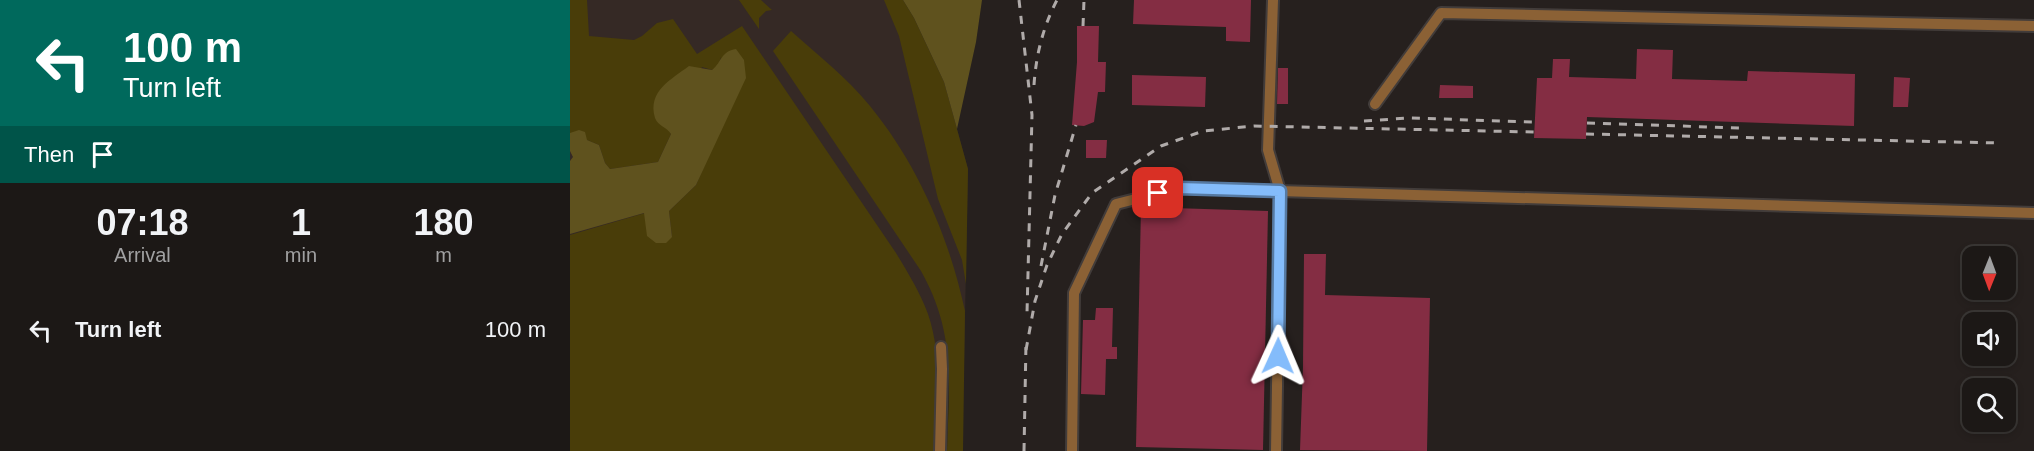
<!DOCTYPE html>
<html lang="en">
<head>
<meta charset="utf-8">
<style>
  :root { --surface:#1c1816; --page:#25211f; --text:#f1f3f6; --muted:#a0a0a1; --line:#3a3735 }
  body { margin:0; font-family:Helvetica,sans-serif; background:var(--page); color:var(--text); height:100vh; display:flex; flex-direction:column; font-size:22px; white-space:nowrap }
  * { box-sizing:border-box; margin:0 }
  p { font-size:20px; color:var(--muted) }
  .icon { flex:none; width:33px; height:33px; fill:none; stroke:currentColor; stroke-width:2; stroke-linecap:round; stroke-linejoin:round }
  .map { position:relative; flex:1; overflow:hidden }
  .drawer { display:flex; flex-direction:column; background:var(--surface); width:570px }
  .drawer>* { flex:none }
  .top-card { background:#00695c; color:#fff; overflow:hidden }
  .needle { width:39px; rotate:181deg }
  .controls { position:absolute; left:1392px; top:246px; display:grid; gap:12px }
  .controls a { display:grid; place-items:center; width:54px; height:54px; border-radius:12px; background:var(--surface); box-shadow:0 3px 9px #0003,0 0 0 2px var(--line); font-size:30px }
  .pin { position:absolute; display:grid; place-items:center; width:51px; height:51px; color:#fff; margin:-26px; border-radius:12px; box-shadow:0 3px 9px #0006 }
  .me { position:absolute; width:66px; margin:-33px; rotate:1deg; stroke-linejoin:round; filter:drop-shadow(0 0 4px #0008) }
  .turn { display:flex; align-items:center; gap:21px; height:126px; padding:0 24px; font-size:27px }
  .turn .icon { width:78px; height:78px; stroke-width:2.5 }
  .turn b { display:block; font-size:42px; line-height:51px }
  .then { display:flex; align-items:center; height:57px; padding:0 24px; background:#0003; gap:12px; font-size:22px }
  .eta { display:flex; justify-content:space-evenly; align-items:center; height:102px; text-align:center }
  .eta b { font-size:36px; font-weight:800; line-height:42px }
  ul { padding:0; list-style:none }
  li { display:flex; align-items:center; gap:18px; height:90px; padding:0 24px }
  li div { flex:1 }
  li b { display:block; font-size:22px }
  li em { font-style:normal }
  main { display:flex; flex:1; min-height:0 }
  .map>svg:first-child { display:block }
  .built { fill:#352925 }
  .green { fill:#493d09 }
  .forest { fill:#5f521e }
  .building { fill:#842d43 }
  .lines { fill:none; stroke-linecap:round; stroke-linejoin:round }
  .minor-casing { stroke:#423c3a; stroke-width:14 }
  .minor { stroke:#8b6135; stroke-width:10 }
  .rail { stroke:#b0abaa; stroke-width:3; stroke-dasharray:8 8; stroke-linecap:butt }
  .route-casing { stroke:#567aa3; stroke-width:15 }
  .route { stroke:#84bcfb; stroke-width:10 }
</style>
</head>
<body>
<main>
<section class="drawer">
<div class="top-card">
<div class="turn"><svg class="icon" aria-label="left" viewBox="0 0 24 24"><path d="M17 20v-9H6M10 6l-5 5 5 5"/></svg><div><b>100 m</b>Turn left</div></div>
<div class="then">Then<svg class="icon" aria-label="arrive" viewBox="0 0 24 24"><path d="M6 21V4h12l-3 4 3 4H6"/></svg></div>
</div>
<div class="eta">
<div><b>07:18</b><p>Arrival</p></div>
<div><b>1</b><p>min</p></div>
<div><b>180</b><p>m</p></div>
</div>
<ul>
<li><svg class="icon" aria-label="left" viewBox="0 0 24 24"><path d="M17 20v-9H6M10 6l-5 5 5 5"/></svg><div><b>Turn left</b></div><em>100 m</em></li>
</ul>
</section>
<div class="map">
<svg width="1464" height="451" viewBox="0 0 1464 451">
  <rect width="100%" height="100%" fill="#26201e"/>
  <path class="built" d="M0,0h333l41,82 24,87 -4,196 -40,3 -354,-17z"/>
  <g class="green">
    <path d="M0,0h17l2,36 45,4 8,-4 15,-13 16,-4 24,35 45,-28 154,227c12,20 24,39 32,61 15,44 9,92 7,137h-365v-216l75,-22 27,24 -3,-26 27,-26 10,-23 15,-105 -3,9 -6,4 -10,-3 -34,62 3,5 -13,28 -48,7 -5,-6 -6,-18 -29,-12z"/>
    <path d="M169,0h22l11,10 -6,1 -7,7v11z"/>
    <path d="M314,0h19l11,18 30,64 24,87 -2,115 -4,-24 -24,-61 -39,-163z"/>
    <path d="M221,31c27,24 56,47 79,75 48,59 79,131 95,205l-2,140h-16c2,-68 9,-118 -26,-180l-148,-220z"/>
  </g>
  <g class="forest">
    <path d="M333,0h79l-6,42 -19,87 -13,-47 -30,-64z"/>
    <path d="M166,49l8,11 2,18 -50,107 -27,26 3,26 -6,6h-10l-9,-7 -3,-23 -74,21v-73l3,-4 -3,-6v-18l9,-3 6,2 2,8 12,5 6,18 5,6 48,-7 13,-28c-4,-7 -13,-8 -16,-16 -8,-27 17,-39 34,-52l23,4c10,-8 9,-19 24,-21z"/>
  </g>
  <g class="building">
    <path d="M564,0h117l-1,42 -24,-1v-14l-93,-3z"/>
    <path d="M507,26h22l-1,36h8l-1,30h-7l-4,30 -10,4 -12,-1 5,-63z"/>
    <path d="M1067,49l36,1 -1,29 75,2 1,-10 107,3 -1,52 -267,-9 -1,22 -52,-1 3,-60h15l1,-19h17l-1,18 67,2z"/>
    <path d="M708,68h10v36h-11z"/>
    <path d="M562,75l74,2 -1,30 -73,-2z"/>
    <path d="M1324,77l16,1 -2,29h-15z"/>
    <path d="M870,85l33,1v12h-34z"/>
    <path d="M516,140h21l-1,18h-20z"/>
    <path d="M571,207l127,4 -5,239 -127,-3z"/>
    <path d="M734,254h22l-1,41 105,3 -3,153 -127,-1 3,-83z"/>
    <path d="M526,308h17l-1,39h5v12h-11l-1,36 -24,-1 2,-74h12z"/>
  </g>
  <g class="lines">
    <defs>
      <g id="minor">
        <path d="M703,0l-5,150 12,41 -4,260"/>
        <path d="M805,104l66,-91 593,13"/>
        <path d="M370,451l2,-82 -1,-22"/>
        <path d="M502,451l2,-158 42,-89 63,-16 855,25"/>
      </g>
    </defs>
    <use href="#minor" class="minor-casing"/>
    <use href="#minor" class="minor"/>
    <g class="rail">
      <path d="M449,0l13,115 -5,198"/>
      <path d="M513,26l1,-26"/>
      <path d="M464,85c2,-30 9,-58 23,-85"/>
      <path d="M794,121l45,-3 125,4"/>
      <path d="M1017,123l154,5"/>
      <path d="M1016,134l414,9"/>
      <path d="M471,266l14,-71 21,-70"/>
      <path d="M456,350l9,-49 12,-36 15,-31 30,-41 69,-47 42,-15 51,-5 280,6"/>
      <path d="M454,451l2,-108"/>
    </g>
  </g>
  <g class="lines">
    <defs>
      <path id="route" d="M588,193l21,-5 101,3 -2,165"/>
    </defs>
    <use href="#route" class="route-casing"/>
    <use href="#route" class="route"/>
  </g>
</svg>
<div class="controls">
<a><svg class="needle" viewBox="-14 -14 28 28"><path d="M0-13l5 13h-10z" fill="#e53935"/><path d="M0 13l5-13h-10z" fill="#a0a0a1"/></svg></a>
<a><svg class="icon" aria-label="sound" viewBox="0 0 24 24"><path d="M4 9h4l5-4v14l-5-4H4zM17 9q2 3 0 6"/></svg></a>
<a><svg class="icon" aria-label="search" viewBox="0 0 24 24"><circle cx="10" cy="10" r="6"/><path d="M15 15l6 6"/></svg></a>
</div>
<div class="pin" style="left:588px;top:193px;background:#d93025"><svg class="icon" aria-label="arrive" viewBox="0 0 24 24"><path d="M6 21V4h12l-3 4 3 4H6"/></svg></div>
<svg class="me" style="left:708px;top:356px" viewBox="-20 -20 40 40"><path d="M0-17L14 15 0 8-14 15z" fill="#84bcfb" stroke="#fff" stroke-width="4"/></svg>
</div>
</main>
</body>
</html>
